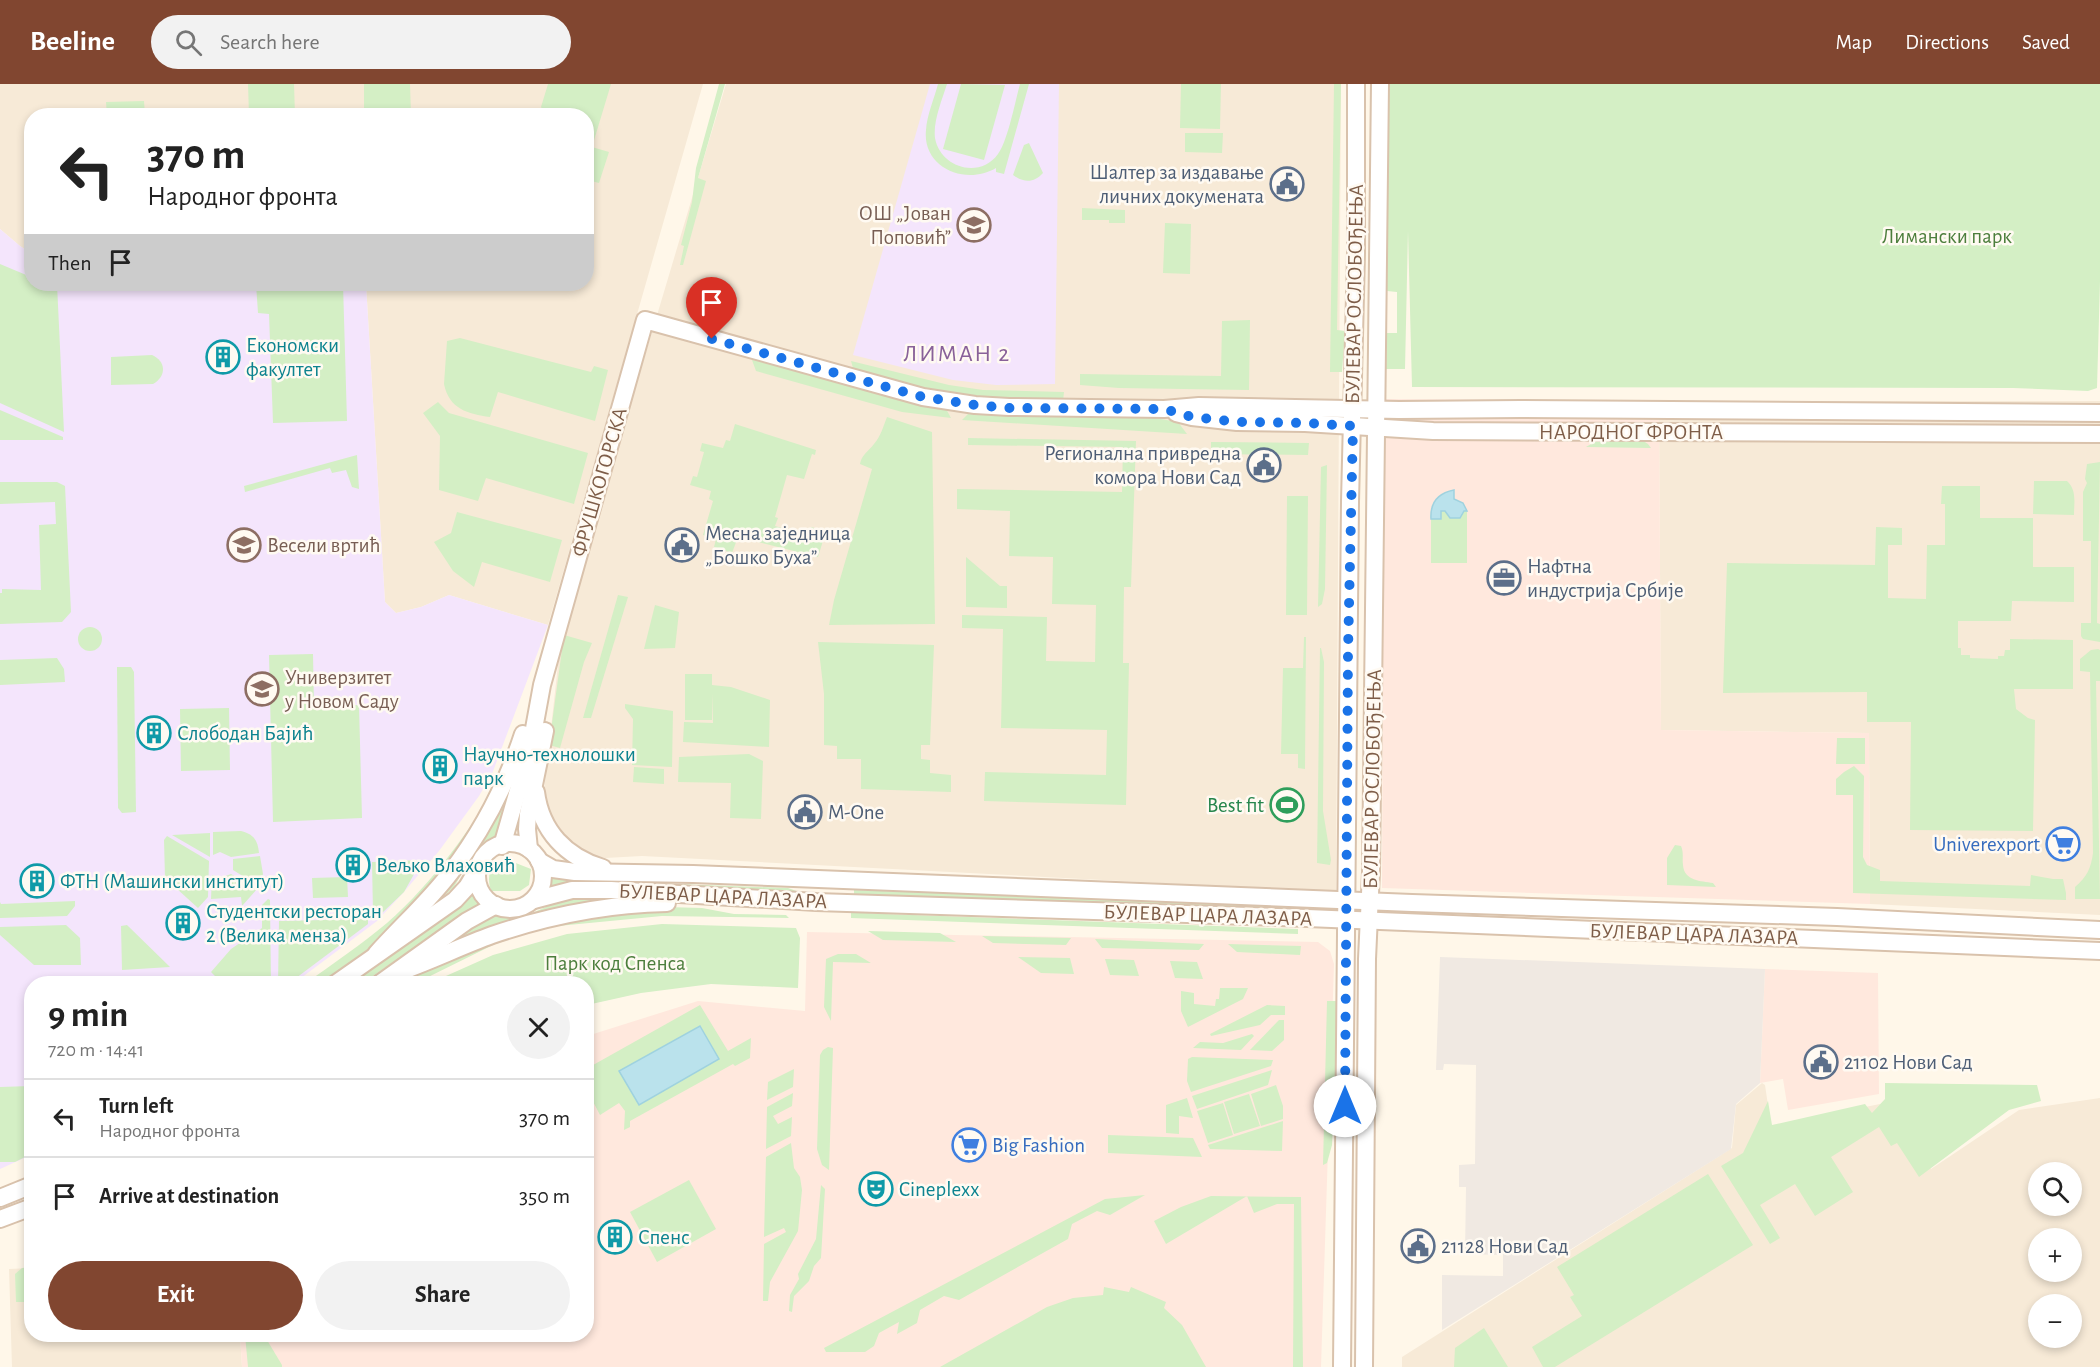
<!DOCTYPE html>
<html lang="en">
<head>
<meta charset="utf-8">
<style>
  :root { --surface:#fff; --page:#f2f2f2; --text:#222; --muted:#767676; --line:#e0e0e0; --accent:#814630 }
  body { margin:0; font-family:"Alegreya Sans",sans-serif; background:var(--page); color:var(--text); height:100vh; display:flex; flex-direction:column; font-size:22px; white-space:nowrap }
  * { box-sizing:border-box; margin:0 }
  p { font-size:20px; color:var(--muted) }
  .icon { flex:none; width:33px; height:33px; fill:none; stroke:currentColor; stroke-width:2; stroke-linecap:round; stroke-linejoin:round }
  .map { position:relative; flex:1; overflow:hidden }
  .details { position:absolute; left:24px; top:892px; width:570px; height:366px; display:flex; flex-direction:column; background:var(--surface); border-radius:24px; box-shadow:0 3px 9px #0003 }
  .details>* { flex:none }
  .guide { position:absolute; left:24px; top:24px; width:570px; height:183px; border-radius:24px; box-shadow:0 3px 9px #0003; background:#fff; color:var(--text); overflow:hidden }
  .tools { position:absolute; left:2028px; top:1078px; display:grid; gap:12px }
  .tools a { display:grid; place-items:center; width:54px; height:54px; border-radius:50%; background:var(--surface); box-shadow:0 3px 9px #0003; font-size:30px }
  .pin { position:absolute; display:grid; place-items:center; width:51px; height:51px; color:#fff; margin:-62px -26px; border-radius:50% 50% 50% 0; rotate:-45deg; box-shadow:0 0 6px #0007 }
  .pin .icon { rotate:45deg }
  .me { position:absolute; width:66px; margin:-33px; rotate:0deg; stroke-linejoin:round; filter:drop-shadow(0 0 4px #0008) }
  .turn { display:flex; align-items:center; gap:21px; height:126px; padding:0 24px; font-size:27px }
  .turn .icon { width:78px; height:78px; stroke-width:2.5 }
  .turn b { display:block; font-size:42px; line-height:51px }
  .then { display:flex; align-items:center; height:57px; padding:0 24px; background:#0003; gap:12px; font-size:22px }
  .round { display:grid; place-items:center; flex:none; width:63px; height:63px; border-radius:32px; background:var(--page) }
  .overview { display:flex; align-items:center; justify-content:space-between; height:102px; padding:0 24px }
  h1 { font-size:36px; font-weight:600; line-height:45px }
  .primary-button { display:flex; gap:12px; margin-top:auto; padding:12px 24px }
  .primary-button a { flex:1; height:69px; border-radius:36px; background:var(--accent); color:#fff; font-size:24px; font-weight:600; line-height:69px; text-align:center }
  .primary-button a+a { background:var(--page); color:var(--text) }
  ul { padding:0; list-style:none }
  li { display:flex; align-items:center; gap:18px; height:78px; padding:0 24px; border-top:2px solid var(--line) }
  li div { flex:1 }
  li b { display:block; font-size:22px }
  li em { font-style:normal }
  header { display:flex; align-items:center; gap:36px; box-sizing:border-box; height:84px; padding:0 30px; background:var(--accent); color:#fff }
  header strong { font-size:28px }
  nav { display:flex; gap:33px; margin-inline-start:auto; font-size:21px }
  .search { width:420px; height:54px; background:var(--page); display:flex; align-items:center; gap:15px; box-sizing:border-box; padding:0 21px; border-radius:33px; color:var(--muted); font-size:22px }
  .map>svg:first-child { display:block }
  .residential { fill:#f7ead7; fill-rule:evenodd }
  .commercial { fill:#ffe8dd }
  .industrial { fill:#f0e9e2 }
  .education { fill:#f4e5fc }
  .green { fill:#d4efc5 }
  .water { fill:#bae2ec; stroke:#9fd2df; stroke-width:1.5 }
  .lines { fill:none; stroke-linecap:round; stroke-linejoin:round }
  .secondary-casing { stroke:#d9c2ac; stroke-width:20 }
  .secondary { stroke:#fff; stroke-width:16 }
  .route { stroke:#1a73e8; stroke-width:10; stroke-dasharray:0 18 }
  .labels { text-anchor:middle; stroke-width:5; stroke-linejoin:round; paint-order:stroke }
  .service-label { font-size:21px; fill:#4e5e75; stroke:#fffaf2; text-anchor:start }
  .education-label { font-size:21px; fill:#785e54; stroke:#fffaf2; text-anchor:start }
  .park-label { font-size:21px; fill:#4c7e3c; stroke:#fffaf2 }
  .street-label { font-size:21px; fill:#7e5d48; stroke:#fffaf2 }
  .culture-label { font-size:21px; fill:#0d838f; stroke:#fffaf2; text-anchor:start }
  .leisure-label { font-size:21px; fill:#27864d; stroke:#fffaf2; text-anchor:end }
  .shop-label { font-size:21px; fill:#366cbe; stroke:#fffaf2; text-anchor:end }
  .quarter-label { font-size:24px; letter-spacing:1.5px; fill:#896199; stroke:#fffaf2 }
</style>
</head>
<body>
<header>
<strong>Beeline</strong>
<div class="search"><svg class="icon" aria-label="search" viewBox="0 0 24 24"><circle cx="10" cy="10" r="6"/><path d="M15 15l6 6"/></svg>Search here</div>
<nav><a>Map</a><a>Directions</a><a>Saved</a></nav>
</header>
<div class="map">
<svg width="2100" height="1283" viewBox="0 0 2100 1283">
  <rect width="100%" height="100%" fill="#fff7e9"/>
  <g class="residential">
    <path d="M0,0h703l-155,541 -99,-30 -28,12 -25,6 -11,-11 -19,-318h220v-168h-554l-1,137 -11,-7 -20,-17z"/>
    <path d="M726,0h615l-5,808 -694,-36 -37,2 -26,-7 -20,-13 -16,-38 15,-135 6,-38z"/>
    <path d="M1659,317h441v514l-230,-11 -1,-171 -208,-3z"/>
    <path d="M1762,999l3,2 6,41 119,-24 41,67 88,-59 81,-12v269h-698v-10l330,-209 4,-43zM2038,1089h34v33h-34zM2038,1155h34v33h-34zM2038,1221h34v33h-34z"/>
    <path d="M31,1184l1,67h208l2,32h-230l-3,-98z"/>
  </g>
  <g class="commercial">
    <path d="M1384,315l275,2 2,329 208,3 1,171 -488,-16z"/>
    <path d="M807,848l511,10 12,9 4,13 -13,403h-1079l-2,-32h346l1,-299 111,-35 107,10z"/>
    <path d="M1765,885l113,4 1,121 -91,16 -5,-31 -23,4z"/>
  </g>
  <path class="industrial" d="M1440,873l325,12 -5,114 -24,21 -5,45 -289,181v-55l61,1v-21l-38,-1 1,-67h-7v-22l16,-1 1,-99 -32,-1 -1,6h-7z"/>
  <g class="education">
    <path d="M930,0h129l-4,300 -59,1 -43,-5 -100,-25z"/>
    <path d="M0,145l20,17 11,7 1,31h334l19,318 11,11 25,-6 28,-12 99,30 -56,149 -13,22 -40,55 -36,42 -26,28 -84,63h-261l-1,171 -31,14z"/>
  </g>
  <g class="green">
    <path d="M248,0h46l1,31h-46z"/>
    <path d="M364,0h46l1,31h-47z"/>
    <path d="M548,0h63l-19,63 17,5 -10,31 -12,-3 -1,-64 -35,-1 -6,-2 -4,-6z"/>
    <path d="M719,0h6l-27,94 8,3 -23,84h-3l4,-19 -3,-1 11,-43 4,-34z"/>
    <path d="M938,0h9c-5,16 -14,37 -12,54 5,29 44,42 63,16 10,-14 17,-52 22,-70h9l-25,90 -8,-2v-4c-30,18 -74,0 -70,-38 1,-15 8,-31 12,-46z"/>
    <path d="M961,0l44,1 -21,75 -41,-11z"/>
    <path d="M1181,0h40l-1,45 -40,-1z"/>
    <path d="M1334,0h7l-4,246 8,1 -3,41h-12z"/>
    <path d="M1388,0h712v197l-3,107 -9,3 -75,-3 -601,-1 -4,-156 -3,138h-19l1,-36h10v-41l-10,-1z"/>
    <path d="M144,17l1,14h-38l-1,-13z"/>
    <path d="M1185,49h38l-1,20 -37,-1z"/>
    <path d="M1029,59l14,30c-9,10 -19,10 -30,2l11,-30z"/>
    <path d="M1082,124l43,2v13h-16v-3h-27z"/>
    <path d="M1165,139l26,1 -1,50 -27,-1z"/>
    <path d="M0,180l31,13 1,7h25l7,148 -64,-29z"/>
    <path d="M256,200h87l4,137 -74,2 -4,-109 -11,-1z"/>
    <path d="M1250,236l-1,70 -130,-2 -39,-3v-11l141,2 1,-55z"/>
    <path d="M460,254l131,34 3,-6 14,4 -13,51 -97,-29 -8,25c-22,-3 -41,-8 -46,-33l3,-43z"/>
    <path d="M152,271c14,6 15,21 1,29l-42,1v-28z"/>
    <path d="M752,276l37,7 156,40 6,11 -49,-6 -146,-41z"/>
    <path d="M851,277l98,24 34,5 81,2 -1,9 -68,-1 -64,-8 -70,-18 -8,-6z"/>
    <path d="M438,318l11,11 139,40 -14,51 -88,-26 -8,23 -39,-11 1,-54 -17,-23z"/>
    <path d="M0,326l63,27v3h-63z"/>
    <path d="M970,328l173,4 35,6 9,12 -225,-14z"/>
    <path d="M887,333l45,15 3,192 -106,1 5,-25 38,-131 -12,-5c2,-10 8,-12 14,-20 7,-8 9,-17 13,-27z"/>
    <path d="M735,340l81,26 -1,5 -3,-1 -8,25 -17,-4 -12,42 3,1 -3,8 33,10 3,-9 15,4 -8,26 -80,-20 -6,16 -18,-6 2,-8 -13,-4 10,-34 -4,-2 2,-8 -21,-6 3,-9 4,1 7,-25 -4,-1 2,-8 21,5 3,-8 4,1z"/>
    <path d="M968,354l168,3 -5,146h-7l-1,76h6l-3,142 -142,-4 1,-29 121,3 1,-45 -106,-2 2,-99 -41,-1v-13l85,2 -1,44 49,1 1,-57 -44,-1 1,-47 -44,-1 1,-45 -53,-2v-20l165,3 1,-45 -155,-2z"/>
    <path d="M1640,355l8,5 3,4 -65,-1 12,-7z"/>
    <path d="M1211,358l98,1 -1,12 -97,-1z"/>
    <path d="M357,371l2,34 -7,-2 -6,-17 -14,3 -2,-5 -85,24 -1,-6z"/>
    <path d="M2100,378l-3,161 3,1v18l-17,-3 -2,-3v-13h10v-82h-8v-49l4,-9 -2,-4 2,-15z"/>
    <path d="M1327,381l-2,124 -3,15 -4,3 3,-140z"/>
    <path d="M2034,397h33c10,9 7,22 7,34l-41,-1z"/>
    <path d="M0,398h57l8,4 6,126 -9,10 -62,2v-31h2v-4l39,1 -2,-65 17,-1 -1,-22 -55,2z"/>
    <path d="M1942,402h38v32h53v49h41v35l-62,-1 -1,20h-53v27h3v7h9v3l28,1v-3h6l1,-6h5v-11l63,1v49h-59l2,20 12,9 7,2 -2,111 -123,-1 1,-108h-44v-30l-144,1 4,-130 148,2 1,-38 26,1v17h-14v53l38,1 1,-54h18v-41h-4z"/>
    <path d="M1287,412h21l-1,119h-21z"/>
    <path d="M1440,427h27v52h-36v-44h9z"/>
    <path d="M457,428l105,28 -12,42 -68,-20 -8,25 -21,-16 -19,-29 17,-9z"/>
    <path d="M966,473l34,29h7v22l-41,-1z"/>
    <path d="M618,511l10,2 -37,121h-8z"/>
    <path d="M655,521l24,7 -4,36 -31,1z"/>
    <circle cx="90" cy="555" r="12"/>
    <path d="M564,551l28,8 -8,19 -24,86 -11,-3z"/>
    <path d="M1304,553h2l-1,132 -7,-1v-14h-17l2,-86h20z"/>
    <path d="M818,558l116,3 -4,100h-9v14l9,1v13l21,2v17l-90,-3v-30h-24v-13l-13,-1v-51z"/>
    <path d="M1320,564h1l3,14 -1,149 8,49 -1,5 -13,-2z"/>
    <path d="M2098,565l2,1v31h-4l4,218h-25v-12c12,-10 16,-19 18,-34l-3,-181 -10,-1v-12l11,-9z"/>
    <path d="M313,570l1,52 45,-1 3,113 -89,4 -4,-167z"/>
    <path d="M57,574l7,11 1,13 -65,3v-25z"/>
    <path d="M117,583h14l3,5 2,140 -14,1 -4,-5z"/>
    <path d="M685,590h27v11l19,2 39,13 -1,47 -86,-5 1,-20 29,1 -1,-30v27h-27z"/>
    <path d="M625,620l48,7 -1,56 -40,-2 1,-46 -8,-11z"/>
    <path d="M229,624l1,62 -49,1 -1,-62z"/>
    <path d="M1837,654h28v26h-29z"/>
    <path d="M523,667l-24,85 -21,9 -24,42 -22,20z"/>
    <path d="M749,670l14,7 -2,58 -31,-1 1,-35 -53,-1 1,-25z"/>
    <path d="M1854,682l10,10 -1,81 4,8 13,5v11l150,5 1,-11 22,4h10l3,14v7l-213,-7v-98h-17v-16l8,-7z"/>
    <path d="M634,683l30,2v15l-31,-2z"/>
    <path d="M504,691l-58,95 -72,75 -54,39h-15c27,-20 56,-39 82,-61 47,-41 84,-95 117,-148z"/>
    <path d="M241,747c13,3 17,10 18,22l-28,4 -11,-5 -7,3v-23z"/>
    <path d="M210,749v24l-38,-22z"/>
    <path d="M167,752l42,25 -1,36 -10,11 -33,-30 -1,-38z"/>
    <path d="M1675,761l6,1c3,7 1,12 2,19 1,16 18,16 30,18l3,4 -49,-2v-27z"/>
    <path d="M260,772l3,18 -4,12 -26,-16v-11z"/>
    <path d="M422,776l-18,32 -23,22 -8,-1 -1,-51z"/>
    <path d="M508,776l23,9 -2,16 -9,6h-29c-5,-16 -1,-29 17,-31z"/>
    <path d="M231,790l26,15 -15,17 -1,-9 -30,2 1,-24 8,3z"/>
    <path d="M549,790l17,6 222,8 14,5 -234,-9 -21,2z"/>
    <path d="M347,793l1,20 -35,1 -1,-20z"/>
    <path d="M854,806l456,17v4l-456,-15z"/>
    <path d="M474,807l6,12 -119,81h-12z"/>
    <path d="M591,812l38,3 -186,50 30,-25 10,-5 10,-3 30,1 46,-20z"/>
    <path d="M268,815l2,1 1,84h-53l-5,-4 3,-3 -5,-5 20,-23 31,-21v-23z"/>
    <path d="M75,817v5l-8,10 -67,2v-16l1,2z"/>
    <path d="M666,823l36,1 32,6 52,1 3,3 -127,-2 -104,10 -30,7 -33,11 -81,40h-21l47,-24 112,-38z"/>
    <path d="M851,828l34,2 413,15v5l-447,-16z"/>
    <path d="M368,835v5l-80,60h-10l1,-63z"/>
    <path d="M662,840l134,4 4,10 -2,50 -87,-4 -70,9 -54,12 -1,-21h-158l65,-29 74,-21z"/>
    <path d="M66,841l14,13 1,27h-47l-34,-30v-8z"/>
    <path d="M127,841l43,42 -48,3 -1,-44z"/>
    <path d="M868,847l72,2 16,9 -73,-2z"/>
    <path d="M982,852l89,2 -5,7 -73,-2z"/>
    <path d="M1095,855l109,5 -5,6 -97,-2z"/>
    <path d="M1228,860l73,2 -1,9 -63,-3z"/>
    <path d="M838,870h18l15,9 -38,-1 -2,59 -7,-14 2,-48z"/>
    <path d="M1018,873l52,1 4,16 -33,-1z"/>
    <path d="M1105,875l29,1 5,16 -29,-1z"/>
    <path d="M1170,877l27,1 6,17 -28,-1z"/>
    <path d="M1220,904h28l-5,11 -55,28 -7,-16v-20l13,2v11l21,2 1,-7h3z"/>
    <path d="M1327,917h11l-6,144 -5,18 -4,2z"/>
    <path d="M700,921l28,46 23,-13 -1,20 -15,8 -2,-2 -103,57v6l-6,3 1,-19 -6,-8 -19,12 -13,-25 -1,-21z"/>
    <path d="M1267,921l18,1v9h-14l-11,10 -49,11 -1,-2z"/>
    <path d="M1279,936h5v20l-12,11 -22,-1z"/>
    <path d="M1252,950l2,2 -13,14 -48,-2 7,-6 23,1z"/>
    <path d="M828,963l5,1 -4,122 -7,-5 -5,-16 3,-94 3,-5z"/>
    <path d="M1192,973l81,3 -2,6 -80,26 -4,-11 1,-22z"/>
    <path d="M794,985l-1,18 -26,13 1,-18z"/>
    <path d="M1272,986l-4,15 -71,24 -5,-13z"/>
    <path d="M1885,999l152,2 4,16 -32,9 -90,67 -22,-34 -6,3 -12,-19 -48,30 22,35 -38,24 -20,-32 -35,21 20,33 -10,6 -49,-78 22,-13 25,-52 4,24 93,-21 7,9 13,-14z"/>
    <path d="M1276,1001l7,21v13l-22,7 -10,-32z"/>
    <path d="M31,1002v68l-16,8h-15v-75z"/>
    <path d="M793,1009l-1,13 -19,10 5,8 14,-7 -1,19 -25,13 1,-42z"/>
    <path d="M1249,1010l11,32 -26,8 -10,-32z"/>
    <path d="M1187,1014l6,20 -14,-2v18l-13,-1v-28z"/>
    <path d="M1223,1019l10,32 -25,8 -11,-32z"/>
    <path d="M1283,1037l-1,30 -72,-2 -2,-4z"/>
    <path d="M1108,1051l85,3 9,19 -94,-4z"/>
    <path d="M791,1059l3,25 6,9 2,13 -4,41 -28,51 -2,19h-5l1,-57 22,-12 -2,-4 -20,9 2,-80z"/>
    <path d="M1708,1090l45,71 -198,122h-12l-11,-20 50,-31 -12,-19 4,-2 -17,-28z"/>
    <path d="M689,1096l27,49 -59,33 -27,-50z"/>
    <path d="M821,1101l4,4 -4,69 -7,8 -5,15 -15,15 -2,16 -3,-1 1,-16 9,-16 -1,-5 18,-35z"/>
    <path d="M1145,1111l-35,20 -13,-4 -25,13 -4,15 -109,61 -15,-4 -24,14 -3,13 -20,11 2,-12 -20,11 -5,13 -9,6h-39l-2,-4 281,-149z"/>
    <path d="M1211,1112l90,1 2,170h-10l1,-163h-17l-23,9 -7,-17 -81,48 -12,-23 27,-14z"/>
    <path d="M31,1183v28l-7,7h-8l-1,-28 7,-6z"/>
    <path d="M1104,1203l25,5 2,-5 35,15 -2,6 18,17 24,42h-266l107,-60 26,-9 30,-3z"/>
    <path d="M1484,1244l24,39h-54l1,-19z"/>
    <path d="M245,1251h19l18,30v2h-34z"/>
  </g>
  <g class="water">
    <path d="M1454,406v9l9,4 4,8h-3l-4,7h-10l-5,-7h-4v8h-10c-1,-16 7,-26 23,-29z"/>
    <path d="M700,942l19,33 -80,46 -20,-34z"/>
  </g>
  <g class="lines">
    <defs>
      <g id="secondary">
        <path d="M1176,329l16,4 45,5 68,1 128,8 667,3"/>
        <path d="M536,708c5,39 30,65 67,76"/>
        <circle cx="510" cy="792" r="33"/>
        <path d="M502,762l29,-101 11,-60 103,-365 278,77 52,8 34,2 155,2 35,-3 200,4 122,-1 579,4"/>
        <path d="M529,765l-2,-20 1,-15 17,-83"/>
        <path d="M539,777l14,8 22,3 118,2 719,29 425,14 263,13"/>
        <path d="M534,816l38,-10h39l205,12 491,16 793,33"/>
        <path d="M376,870c25,-28 53,-53 75,-82 32,-42 56,-89 72,-138"/>
        <path d="M394,890c33,-11 65,-27 98,-39 56,-19 116,-31 175,-32"/>
        <path d="M335,900l120,-84 12,-13 9,-15"/>
        <path d="M379,900l88,-63 29,-16"/>
        <path d="M0,1114l32,-13"/>
        <path d="M0,1135l32,-12"/>
        <path d="M1342,1283l8,-865 6,-249v-169"/>
        <path d="M1364,1283l3,-408 4,-87 9,-788"/>
      </g>
    </defs>
    <use href="#secondary" class="secondary-casing"/>
    <use href="#secondary" class="secondary"/>
  </g>
  <g class="lines">
    <path class="route" d="M712,255l211,58 52,8 34,3 155,1 28,8 45,5 68,1 48,3 -5,226 -3,454"/>
  </g>
  <defs>
    <symbol id="civic-ring" viewBox="-11 -11 22 22"><circle r="9.5" fill="#fffaf2" stroke="#5c6f8a" stroke-width="1.5"/><path d="M-.6-6.5H3V-4.5H.6V-3L4-1V1h2V6H-6V1h2V-1L-.6-3ZM-1.2 2.5V6h2.4V2.5Z" fill="#5c6f8a"/></symbol>
    <symbol id="school-ring" viewBox="-11 -11 22 22"><circle r="9.5" fill="#fffaf2" stroke="#8d6e63" stroke-width="1.5"/><path d="M0-5L7-2L0 1L-7-2ZM-4 1L0 2.5L4 1V4Q0 6-4 4Z" fill="#8d6e63"/></symbol>
    <symbol id="building-ring" viewBox="-11 -11 22 22"><circle r="9.5" fill="#fffaf2" stroke="#0f9aa8" stroke-width="1.5"/><path d="M-4-6H4V6H1V3H-1V6H-4ZM-2.5-4.3h1.7v1.8h-1.7ZM.8-4.3h1.7v1.8H.8ZM-2.5-1h1.7V.8h-1.7ZM.8-1h1.7V.8H.8Z" fill="#0f9aa8"/></symbol>
    <symbol id="office-ring" viewBox="-11 -11 22 22"><circle r="9.5" fill="#fffaf2" stroke="#5c6f8a" stroke-width="1.5"/><path d="M-6-3h4V-5.5h4V-3h4V5H-6ZM-1-4.5V-3h2v-1.5ZM-6 0V1H6V0Z" fill="#5c6f8a"/></symbol>
    <symbol id="university-ring" viewBox="-11 -11 22 22"><circle r="9.5" fill="#fffaf2" stroke="#8d6e63" stroke-width="1.5"/><path d="M0-5L7-2L0 1L-7-2ZM-4 1L0 2.5L4 1V4Q0 6-4 4Z" fill="#8d6e63"/></symbol>
    <symbol id="stadium-ring" viewBox="-11 -11 22 22"><circle r="9.5" fill="#fffaf2" stroke="#2e9e5b" stroke-width="1.5"/><path d="M0-5a6.5 5 0 1 0 0 10a6.5 5 0 1 0 0-10ZM-3.5-1.8h7v3.6h-7Z" fill="#2e9e5b"/></symbol>
    <symbol id="supermarket-ring" viewBox="-11 -11 22 22"><circle r="9.5" fill="#fffaf2" stroke="#3f7fe0" stroke-width="1.5"/><path d="M-6-5.5h2.5l.6 2H6L4.5 2H-2.5L-4.4-4H-6ZM-1.5 3.2a1.3 1.3 0 1 0 .1 0ZM3 3.2a1.3 1.3 0 1 0 .1 0Z" fill="#3f7fe0"/></symbol>
    <symbol id="theatre-ring" viewBox="-11 -11 22 22"><circle r="9.5" fill="#fffaf2" stroke="#0f9aa8" stroke-width="1.5"/><path d="M-5-5.5Q0-4 5-5.5V0Q5 5 0 6Q-5 5-5 0ZM-3.3-2.5H-1v1.5H-3.3ZM1-2.5H3.3v1.5H1ZM-2.8 1Q0 5.5 2.8 1Z" fill="#0f9aa8"/></symbol>
  </defs>
  <g fill-rule="evenodd">
    <use href="#civic-ring" x="1268" y="81" width="38" height="38"/>
    <use href="#school-ring" x="955" y="122" width="38" height="38"/>
    <use href="#building-ring" x="204" y="254" width="38" height="38"/>
    <use href="#civic-ring" x="1245" y="362" width="38" height="38"/>
    <use href="#school-ring" x="225" y="442" width="38" height="38"/>
    <use href="#civic-ring" x="663" y="442" width="38" height="38"/>
    <use href="#office-ring" x="1485" y="475" width="38" height="38"/>
    <use href="#university-ring" x="243" y="586" width="38" height="38"/>
    <use href="#building-ring" x="135" y="630" width="38" height="38"/>
    <use href="#building-ring" x="421" y="663" width="38" height="38"/>
    <use href="#stadium-ring" x="1268" y="702" width="38" height="38"/>
    <use href="#civic-ring" x="786" y="709" width="38" height="38"/>
    <use href="#supermarket-ring" x="2044" y="741" width="38" height="38"/>
    <use href="#building-ring" x="334" y="762" width="38" height="38"/>
    <use href="#building-ring" x="18" y="778" width="38" height="38"/>
    <use href="#building-ring" x="164" y="820" width="38" height="38"/>
    <use href="#civic-ring" x="1802" y="959" width="38" height="38"/>
    <use href="#supermarket-ring" x="950" y="1042" width="38" height="38"/>
    <use href="#theatre-ring" x="857" y="1086" width="38" height="38"/>
    <use href="#building-ring" x="596" y="1134" width="38" height="38"/>
    <use href="#civic-ring" x="1399" y="1143" width="38" height="38"/>
  </g>
  <g class="labels">
    <g class="service-label">
      <text x="1264" y="95" text-anchor="end">Шалтер за издавање<tspan x="1264" dy="24">личних докумената</tspan></text>
      <text x="1241" y="376" text-anchor="end">Регионална привредна<tspan x="1241" dy="24">комора Нови Сад</tspan></text>
      <text x="705" y="456">Месна заједница<tspan x="705" dy="24">„Бошко Буха”</tspan></text>
      <text x="1527" y="489">Нафтна<tspan x="1527" dy="24">индустрија Србије</tspan></text>
      <text x="828" y="735">M-One</text>
      <text x="1844" y="985">21102 Нови Сад</text>
      <text x="1441" y="1169">21128 Нови Сад</text>
    </g>
    <g class="education-label">
      <text x="951" y="136" text-anchor="end">ОШ „Јован<tspan x="951" dy="24">Поповић”</tspan></text>
      <text x="267" y="468">Весели вртић</text>
      <text x="285" y="600">Универзитет<tspan x="285" dy="24">у Новом Саду</tspan></text>
    </g>
    <g class="park-label">
      <text x="1947" y="159">Лимански парк</text>
      <text x="615" y="886">Парк код Спенса</text>
    </g>
    <g class="street-label">
      <text transform="translate(1354 210) rotate(-89)" y="7">БУЛЕВАР ОСЛОБОЂЕЊА</text>
      <text x="1631" y="355">НАРОДНОГ ФРОНТА</text>
      <text transform="translate(599 398) rotate(-74)" y="7">ФРУШКОГОРСКА</text>
      <text transform="translate(1372 695) rotate(-89)" y="7">БУЛЕВАР ОСЛОБОЂЕЊА</text>
      <text transform="translate(723 812) rotate(3)" y="7">БУЛЕВАР ЦАРА ЛАЗАРА</text>
      <text transform="translate(1208 831) rotate(2)" y="7">БУЛЕВАР ЦАРА ЛАЗАРА</text>
      <text transform="translate(1694 850) rotate(2)" y="7">БУЛЕВАР ЦАРА ЛАЗАРА</text>
    </g>
    <g class="culture-label">
      <text x="246" y="268">Економски<tspan x="246" dy="24">факултет</tspan></text>
      <text x="177" y="656">Слободан Бајић</text>
      <text x="463" y="677">Научно-технолошки<tspan x="463" dy="24">парк</tspan></text>
      <text x="376" y="788">Вељко Влаховић</text>
      <text x="60" y="804">ФТН (Машински институт)</text>
      <text x="206" y="834">Студентски ресторан<tspan x="206" dy="24">2 (Велика менза)</tspan></text>
      <text x="899" y="1112">Cineplexx</text>
      <text x="638" y="1160">Спенс</text>
    </g>
    <g class="leisure-label">
      <text x="1264" y="728">Best fit</text>
    </g>
    <g class="shop-label">
      <text x="2040" y="767">Univerexport</text>
      <text x="992" y="1068" text-anchor="start">Big Fashion</text>
    </g>
    <g class="quarter-label">
      <text x="957" y="277">ЛИМАН 2</text>
    </g>
  </g>
</svg>
<div class="tools">
<a><svg class="icon" aria-label="search" viewBox="0 0 24 24"><circle cx="10" cy="10" r="6"/><path d="M15 15l6 6"/></svg></a>
<a>+</a>
<a>−</a>
</div>
<div class="pin" style="left:712px;top:255px;background:#d93025"><svg class="icon" aria-label="arrive" viewBox="0 0 24 24"><path d="M6 21V4h12l-3 4 3 4H6"/></svg></div>
<svg class="me" style="left:1345px;top:1022px" viewBox="-20 -20 40 40"><circle r="19" fill="#fff"/><path d="M0-13L10 11 0 6-10 11z" fill="#1a73e8"/></svg>
<div class="guide">
<div class="turn"><svg class="icon" aria-label="left" viewBox="0 0 24 24"><path d="M17 20v-9H6M10 6l-5 5 5 5"/></svg><div><b>370 m</b>Народног фронта</div></div>
<div class="then">Then<svg class="icon" aria-label="arrive" viewBox="0 0 24 24"><path d="M6 21V4h12l-3 4 3 4H6"/></svg></div>
</div>
<section class="details">
<div class="overview"><div><h1>9 min</h1><p>720 m · 14:41</p></div><a class="round"><svg class="icon" aria-label="close" viewBox="0 0 24 24"><path d="M6 6l12 12M18 6L6 18"/></svg></a></div>
<ul>
<li><svg class="icon" aria-label="left" viewBox="0 0 24 24"><path d="M17 20v-9H6M10 6l-5 5 5 5"/></svg><div><b>Turn left</b><p>Народног фронта</p></div><em>370 m</em></li>
<li><svg class="icon" aria-label="arrive" viewBox="0 0 24 24"><path d="M6 21V4h12l-3 4 3 4H6"/></svg><div><b>Arrive at destination</b></div><em>350 m</em></li>
</ul>
<div class="primary-button"><a>Exit</a><a>Share</a></div>
</section>
</div>
</body>
</html>
